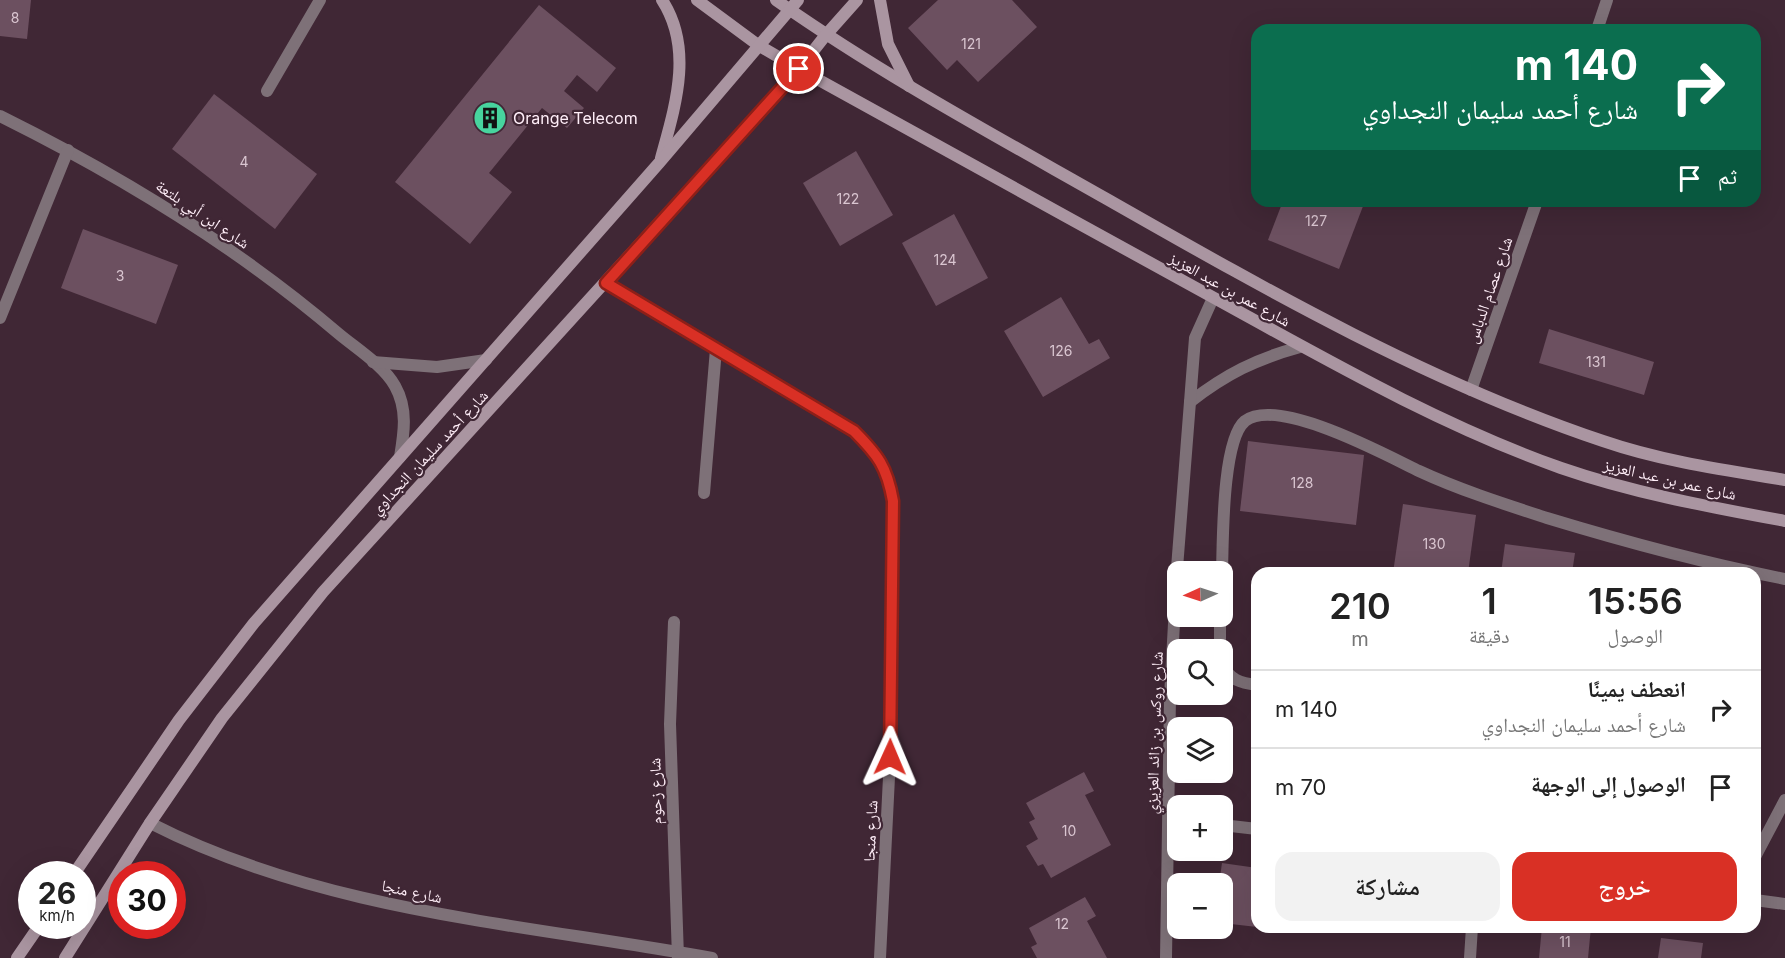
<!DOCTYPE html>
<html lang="ar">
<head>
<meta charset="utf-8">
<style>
  :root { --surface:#fff; --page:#f2f2f2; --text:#222; --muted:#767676; --line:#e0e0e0; --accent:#d93025 }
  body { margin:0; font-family:Inter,"Noto Naskh Arabic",sans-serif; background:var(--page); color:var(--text); direction:rtl; height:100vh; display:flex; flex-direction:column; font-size:22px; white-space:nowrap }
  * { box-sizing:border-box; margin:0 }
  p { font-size:20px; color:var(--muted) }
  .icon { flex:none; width:33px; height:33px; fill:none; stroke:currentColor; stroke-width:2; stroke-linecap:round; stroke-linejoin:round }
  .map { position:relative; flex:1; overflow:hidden; direction:ltr }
  .panel { position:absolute; left:1251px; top:567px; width:510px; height:366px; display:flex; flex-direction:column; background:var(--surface); border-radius:18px; box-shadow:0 6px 24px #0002; direction:rtl }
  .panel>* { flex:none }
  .hud { position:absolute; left:1251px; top:24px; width:510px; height:183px; border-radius:18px; box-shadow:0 6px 24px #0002; direction:rtl; background:#0b6e4f; color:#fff; overflow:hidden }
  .needle { width:39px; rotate:267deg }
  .buttons { position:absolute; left:1167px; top:561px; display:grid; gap:12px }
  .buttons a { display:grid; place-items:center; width:66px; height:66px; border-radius:12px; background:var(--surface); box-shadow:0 6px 24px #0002; font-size:30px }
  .speed { position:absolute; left:18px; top:861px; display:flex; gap:12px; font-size:30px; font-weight:700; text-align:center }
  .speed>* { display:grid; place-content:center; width:78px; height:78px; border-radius:50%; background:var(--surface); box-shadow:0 6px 24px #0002; line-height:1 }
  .speed small { font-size:15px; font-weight:400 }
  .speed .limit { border:9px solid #d22; background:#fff; color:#111 }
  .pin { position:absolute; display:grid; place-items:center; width:51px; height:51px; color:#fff; margin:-26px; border:3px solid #fff; border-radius:50%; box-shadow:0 2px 6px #0007 }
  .me { position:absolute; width:66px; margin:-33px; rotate:1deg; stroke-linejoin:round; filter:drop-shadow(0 0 4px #0008) }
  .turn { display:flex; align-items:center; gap:21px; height:126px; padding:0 24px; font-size:27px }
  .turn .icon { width:78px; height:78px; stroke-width:2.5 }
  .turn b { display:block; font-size:42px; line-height:51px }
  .then { display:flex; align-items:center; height:57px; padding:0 24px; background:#0003; gap:12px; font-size:22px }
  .eta { display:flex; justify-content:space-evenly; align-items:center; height:102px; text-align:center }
  .eta b { font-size:36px; font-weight:600; line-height:42px }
  .primary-button { display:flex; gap:12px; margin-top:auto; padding:12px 24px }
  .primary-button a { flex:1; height:69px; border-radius:18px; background:var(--accent); color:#fff; font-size:24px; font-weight:600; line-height:69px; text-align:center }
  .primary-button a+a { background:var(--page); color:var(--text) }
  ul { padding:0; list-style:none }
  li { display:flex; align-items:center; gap:18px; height:78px; padding:0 24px; border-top:2px solid var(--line) }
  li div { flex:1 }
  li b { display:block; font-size:22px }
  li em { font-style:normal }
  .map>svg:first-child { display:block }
  .building { fill:#6c5060 }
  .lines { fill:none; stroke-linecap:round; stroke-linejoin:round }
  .street { stroke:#7e7178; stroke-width:12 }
  .secondary { stroke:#aa95a1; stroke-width:12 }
  .route-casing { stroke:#8d1f18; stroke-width:15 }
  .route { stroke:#d93025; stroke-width:10 }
  .labels { text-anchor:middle; stroke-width:4.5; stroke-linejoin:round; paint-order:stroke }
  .number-label { font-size:14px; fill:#dac6d1 }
  .poi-label { font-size:16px; fill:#feedf7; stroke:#402735; text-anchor:start }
  .street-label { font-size:16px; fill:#feedf7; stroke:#402735 }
</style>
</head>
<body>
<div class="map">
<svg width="1785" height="958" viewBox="0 0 1785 958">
  <rect width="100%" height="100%" fill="#402735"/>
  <g class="building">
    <path d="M0,0h31l-4,39 -27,-3z"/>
    <path d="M938,0h74l25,27 -59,55 -21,-22 -10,10 -39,-42z"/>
    <path d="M539,5l77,63 -19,24 -20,-17 -13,16 20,17 -17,20 -25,-20 -53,65 23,19 -42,52 -75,-62z"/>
    <path d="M214,94l103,80 -42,55 -103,-80z"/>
    <path d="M856,151l37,64 -53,31 -37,-63z"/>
    <path d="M1283,201h82l-26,68 -71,-29z"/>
    <path d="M954,214l34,64 -52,28 -34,-63z"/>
    <path d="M83,229l95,36 -22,59 -95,-36z"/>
    <path d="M1061,297l28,47 10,-5 11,19 -67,39 -39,-66z"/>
    <path d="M1549,329l105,33 -10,33 -105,-32z"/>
    <path d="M1248,441l116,14 -8,70 -116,-14z"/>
    <path d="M1403,504l73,11 -8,58h-75z"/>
    <path d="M1505,544l70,9 -3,20h-71z"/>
    <path d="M1084,772l10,19 -9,4 26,50 -60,33 -8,-14 -5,2 -12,-20 12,-7 -9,-17 6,-3 -9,-16z"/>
    <path d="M1222,863l35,5v59l-35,-4v-39h-3z"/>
    <path d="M1085,897l11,19 -9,5 20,37h-70l-6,-11 6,-3 -8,-16z"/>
    <path d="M1542,927h49l-3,31h-49z"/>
    <path d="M1661,938l42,5 -2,15h-43z"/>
  </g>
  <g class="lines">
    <g class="street">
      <path d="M1597,30l10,-30"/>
      <path d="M267,91l53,-91"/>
      <path d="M0,116c121,60 236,130 339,218 18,15 45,32 56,52 13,23 9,47 5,71"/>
      <path d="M606,283l248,148c24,24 32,36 39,70l-3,256 -10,201"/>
      <path d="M0,318l68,-168"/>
      <path d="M373,362l64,5 49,-7"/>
      <path d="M1471,390l66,-189"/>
      <path d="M1190,402c36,-28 66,-43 110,-55"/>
      <path d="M704,493l12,-144"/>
      <path d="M1222,572c1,-31 0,-132 23,-151 33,-25 141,34 174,50 41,19 85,33 128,47 79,24 157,45 238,61"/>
      <path d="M674,622l-4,102 8,233"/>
      <path d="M1220,650v-34"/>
      <path d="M1222,664c7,16 19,19 35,21"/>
      <path d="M150,823c174,89 374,101 562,135"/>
      <path d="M1222,825l35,4"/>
      <path d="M1755,857l30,-57"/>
      <path d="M1755,900l30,4"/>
      <path d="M1166,958l4,-261 7,-129 18,-230 18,-40"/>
      <path d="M1470,958l2,-31"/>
    </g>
    <g class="secondary">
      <path d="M697,0l61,45 41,24c136,76 272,150 408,225 115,63 230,130 354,174 72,25 149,39 224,53"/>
      <path d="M776,0c105,74 218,135 329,198 160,91 322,184 498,243 58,20 121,29 182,39"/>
      <path d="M880,0l8,44 21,42"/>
      <path d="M661,158c14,-51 33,-109 1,-158"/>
      <path d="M74,874l105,-154 75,-97 405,-460 139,-163"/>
      <path d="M17,958l22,-32"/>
      <path d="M65,958l85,-135 72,-105 101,-126 476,-523 26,-33 32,-36"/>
    </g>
  </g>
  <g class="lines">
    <defs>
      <path id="route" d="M799,69l-193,214 248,148c24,24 33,36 39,70l-3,256"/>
    </defs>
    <use href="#route" class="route-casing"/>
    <use href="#route" class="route"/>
  </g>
  <defs>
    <symbol id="building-disc" viewBox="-11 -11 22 22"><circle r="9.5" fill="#47d49e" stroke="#402735"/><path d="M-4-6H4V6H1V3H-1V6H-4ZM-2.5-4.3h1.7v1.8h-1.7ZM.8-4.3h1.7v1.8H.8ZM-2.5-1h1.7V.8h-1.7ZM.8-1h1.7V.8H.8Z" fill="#111"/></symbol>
  </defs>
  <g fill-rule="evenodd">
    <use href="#building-disc" x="471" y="99" width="38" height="38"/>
  </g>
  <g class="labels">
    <g class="number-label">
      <text x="15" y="23">8</text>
      <text x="971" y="49">121</text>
      <text x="244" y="167">4</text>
      <text x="848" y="204">122</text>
      <text x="1316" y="226">127</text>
      <text x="945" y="265">124</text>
      <text x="120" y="281">3</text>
      <text x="1061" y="356">126</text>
      <text x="1596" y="367">131</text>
      <text x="1302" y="488">128</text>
      <text x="1434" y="549">130</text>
      <text x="1069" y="836">10</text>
      <text x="1062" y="929">12</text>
      <text x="1565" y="947">11</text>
    </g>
    <g class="poi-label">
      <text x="513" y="124">Orange Telecom</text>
    </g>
    <g class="street-label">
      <text transform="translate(203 214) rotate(34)" y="6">شارع ابن أبي بلتعة</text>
      <text transform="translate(1230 289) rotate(29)" y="6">شارع عمر بن عبد العزيز</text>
      <text transform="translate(1489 290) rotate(-71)" y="6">شارع عصام الدباس</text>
      <text transform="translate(429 452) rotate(-47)" y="6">شارع أحمد سليمان النجداوي</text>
      <text transform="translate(1670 479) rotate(13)" y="6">شارع عمر بن عبد العزيز</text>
      <text transform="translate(1154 733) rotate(-88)" y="6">شارع روكس بن زائد العزيزي</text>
      <text transform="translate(655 791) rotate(-91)" y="6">شارع زحوم</text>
      <text transform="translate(870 831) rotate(-87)" y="6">شارع منجا</text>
      <text transform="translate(412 891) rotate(12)" y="6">شارع منجا</text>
    </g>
  </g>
</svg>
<div class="buttons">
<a><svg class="needle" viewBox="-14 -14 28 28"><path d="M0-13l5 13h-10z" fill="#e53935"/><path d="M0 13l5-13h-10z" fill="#767676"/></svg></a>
<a><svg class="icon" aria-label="search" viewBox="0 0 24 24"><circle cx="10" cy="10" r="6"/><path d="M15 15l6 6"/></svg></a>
<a><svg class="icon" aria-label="layers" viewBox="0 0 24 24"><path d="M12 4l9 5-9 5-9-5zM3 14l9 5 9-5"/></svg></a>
<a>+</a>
<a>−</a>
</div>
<div class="speed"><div>26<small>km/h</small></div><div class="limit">30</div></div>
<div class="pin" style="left:799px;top:69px;background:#d93025"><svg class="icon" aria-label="arrive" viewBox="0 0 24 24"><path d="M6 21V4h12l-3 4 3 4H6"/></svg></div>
<svg class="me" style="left:890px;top:757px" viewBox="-20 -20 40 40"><path d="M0-17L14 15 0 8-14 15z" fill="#d93025" stroke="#fff" stroke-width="4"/></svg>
<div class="hud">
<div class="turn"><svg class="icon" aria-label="right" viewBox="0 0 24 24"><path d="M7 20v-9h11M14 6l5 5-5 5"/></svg><div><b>140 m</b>شارع أحمد سليمان النجداوي</div></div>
<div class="then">ثم<svg class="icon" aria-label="arrive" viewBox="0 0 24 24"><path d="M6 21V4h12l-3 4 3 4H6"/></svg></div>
</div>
<section class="panel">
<div class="eta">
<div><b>15:56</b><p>الوصول</p></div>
<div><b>1</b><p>دقيقة</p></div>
<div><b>210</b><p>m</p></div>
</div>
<ul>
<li><svg class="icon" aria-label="right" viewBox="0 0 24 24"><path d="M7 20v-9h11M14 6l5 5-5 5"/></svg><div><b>انعطف يمينًا</b><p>شارع أحمد سليمان النجداوي</p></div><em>140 m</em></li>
<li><svg class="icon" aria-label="arrive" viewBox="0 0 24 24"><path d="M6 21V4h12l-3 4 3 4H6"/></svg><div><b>الوصول إلى الوجهة</b></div><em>70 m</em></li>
</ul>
<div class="primary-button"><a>خروج</a><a>مشاركة</a></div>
</section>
</div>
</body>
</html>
